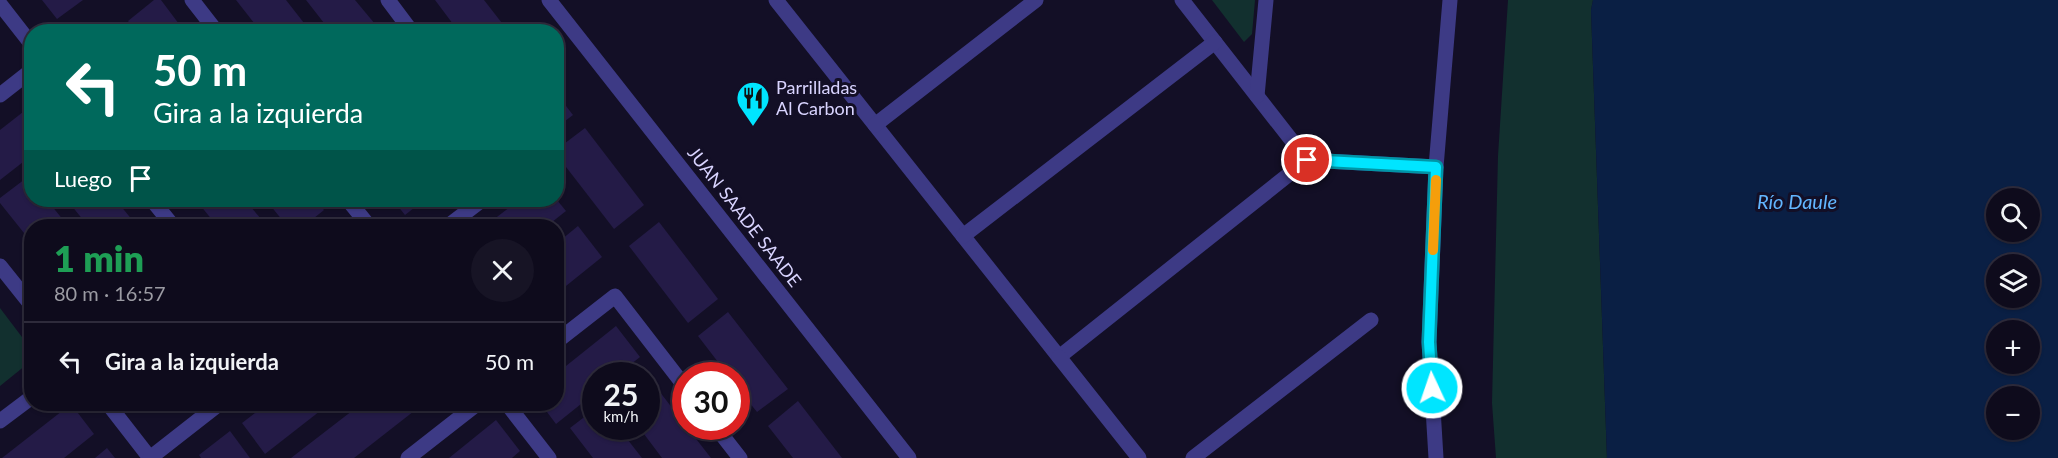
<!DOCTYPE html>
<html lang="es">
<head>
<meta charset="utf-8">
<style>
  :root { --surface:#0e0b1c; --page:#171425; --text:#f1f3f6; --muted:#9b9ba3; --line:#2e2b3b }
  body { margin:0; font-family:Lato,sans-serif; background:var(--page); color:var(--text); height:100vh; display:flex; flex-direction:column; font-size:22px; white-space:nowrap }
  * { box-sizing:border-box; margin:0 }
  p { font-size:20px; color:var(--muted) }
  .icon { flex:none; width:33px; height:33px; fill:none; stroke:currentColor; stroke-width:2; stroke-linecap:round; stroke-linejoin:round }
  .map { position:relative; flex:1; overflow:hidden }
  .side { position:absolute; left:24px; top:219px; width:540px; height:192px; display:flex; flex-direction:column; background:var(--surface); border-radius:24px; box-shadow:0 2px 4px #0004,0 0 0 2px var(--line) }
  .side>* { flex:none }
  .top-card { position:absolute; left:24px; top:24px; width:540px; height:183px; border-radius:24px; box-shadow:0 2px 4px #0004,0 0 0 2px var(--line); background:#00695c; color:#fff; overflow:hidden }
  .tools { position:absolute; left:1986px; top:188px; display:grid; gap:12px }
  .tools a { display:grid; place-items:center; width:54px; height:54px; border-radius:50%; background:var(--surface); box-shadow:0 2px 4px #0004,0 0 0 2px var(--line); font-size:30px }
  .speed { position:absolute; left:582px; top:362px; display:flex; gap:12px; font-size:30px; font-weight:700; text-align:center }
  .speed>* { display:grid; place-content:center; width:78px; height:78px; border-radius:50%; background:var(--surface); box-shadow:0 2px 4px #0004,0 0 0 2px var(--line); line-height:1 }
  .speed small { font-size:15px; font-weight:400 }
  .speed .limit { border:9px solid #d22; background:#fff; color:#111 }
  .pin { position:absolute; display:grid; place-items:center; width:51px; height:51px; color:#fff; margin:-26px; border:3px solid #fff; border-radius:50%; box-shadow:0 2px 6px #0007 }
  .me { position:absolute; width:66px; margin:-33px; rotate:357deg; stroke-linejoin:round; filter:drop-shadow(0 0 4px #0008) }
  .turn { display:flex; align-items:center; gap:21px; height:126px; padding:0 30px; font-size:27px }
  .turn .icon { width:78px; height:78px; stroke-width:2.5 }
  .turn b { display:block; font-size:42px; line-height:51px }
  .then { display:flex; align-items:center; height:57px; padding:0 30px; background:#0003; gap:12px; font-size:22px }
  .round { display:grid; place-items:center; flex:none; width:63px; height:63px; border-radius:32px; background:var(--page) }
  .head { display:flex; align-items:center; justify-content:space-between; height:102px; padding:0 30px }
  h1 { font-size:36px; font-weight:800; line-height:45px; color:#1e9e55 }
  ul { padding:0; list-style:none }
  li { display:flex; align-items:center; gap:18px; height:78px; padding:0 30px; border-top:2px solid var(--line) }
  li div { flex:1 }
  li b { display:block; font-size:22px }
  li em { font-style:normal }
  .map>svg:first-child { display:block }
  .green { fill:#12302f }
  .water { fill:#0a1f44; fill-rule:evenodd }
  .building { fill:#241b47 }
  .lines { fill:none; stroke-linecap:round; stroke-linejoin:round }
  .minor { stroke:#3d3a85; stroke-width:15 }
  .route-casing { stroke:#0095a6; stroke-width:15 }
  .route { stroke:#00e5ff; stroke-width:10 }
  .slow { stroke:#f59e0b; stroke-width:10 }
  .labels { text-anchor:middle; stroke-width:6; stroke-linejoin:round; paint-order:stroke }
  .poi-label { font-size:18px; fill:#d9d4ff; stroke:#130f26; text-anchor:start }
  .street-label { font-size:18px; fill:#d9d4ff; stroke:#130f26 }
  .water-label { font-size:20px; font-style:italic; fill:#62b6ff; stroke:#130f26 }
</style>
</head>
<body>
<div class="map">
<svg width="2058" height="458" viewBox="0 0 2058 458">
  <rect width="100%" height="100%" fill="#130f26"/>
  <g class="green">
    <path d="M1212,0h43l-3,34 -8,8z"/>
    <path d="M1508,0h85l-2,10 16,448h-111l-4,-55 6,-247z"/>
    <path d="M0,308l31,41v12l-31,25z"/>
  </g>
  <path class="water" d="M1593,0h465v458h-451l-16,-448zM1996,198h34v33h-34zM1996,264h34v33h-34zM1996,330h34v33h-34zM1996,396h34v33h-34z"/>
  <g class="building">
    <path d="M42,0h41l-26,19z"/>
    <path d="M154,0h7l24,32h-49l-8,-11z"/>
    <path d="M236,0h50l25,32h-50z"/>
    <path d="M306,0h49l20,24 -9,8h-35z"/>
    <path d="M435,0h49l21,27 -5,5h-41z"/>
    <path d="M556,93l17,22 -17,13z"/>
    <path d="M32,105v50l-32,25v-50z"/>
    <path d="M585,128l59,77 -30,24 -58,-75v-4z"/>
    <path d="M29,176l3,4v20h15l21,26h-36v17l-32,-40v-5z"/>
    <path d="M67,200h49l21,26h-49z"/>
    <path d="M196,200h49l22,26h-50z"/>
    <path d="M266,200h49l9,10 -20,16h-17z"/>
    <path d="M393,200h31l-19,15z"/>
    <path d="M519,200h38l9,11 -19,15h-62z"/>
    <path d="M335,217l8,9h-19z"/>
    <path d="M659,222l59,77 -30,24 -59,-77z"/>
    <path d="M578,226l24,31 -46,37v-50z"/>
    <path d="M728,312l60,77 -31,23 -21,-26v-11h-8l-30,-39z"/>
    <path d="M616,326l24,31 -23,18h-21v17l-40,32 -15,-20h15v-30z"/>
    <path d="M643,370l43,56 25,32h-49l-24,-32h8v-51h-8z"/>
    <path d="M798,401l44,57h-49l-25,-32z"/>
    <path d="M71,404l23,30 -30,24h-62z"/>
    <path d="M267,404h62l-64,50 -23,-31z"/>
    <path d="M361,404h62l-69,54h-63z"/>
    <path d="M596,408v18h21l25,32h-49l-23,-30z"/>
    <path d="M496,420l24,31 -8,7h-63z"/>
    <path d="M230,431l20,27h-49l-2,-3z"/>
    <path d="M107,448l8,10h-20z"/>
  </g>
  <g class="lines">
    <g class="minor">
      <path d="M192,0l25,32"/>
      <path d="M388,0l24,32"/>
      <path d="M549,0l360,458"/>
      <path d="M776,0l283,357 248,-197"/>
      <path d="M1182,0l125,160 129,7"/>
      <path d="M0,4l32,41"/>
      <path d="M0,95l32,-25"/>
      <path d="M1257,96l9,-96"/>
      <path d="M875,125l161,-125"/>
      <path d="M152,200l21,26"/>
      <path d="M348,200l21,26"/>
      <path d="M448,226l34,-26"/>
      <path d="M963,236l252,-194"/>
      <path d="M0,266l32,40"/>
      <path d="M556,342l59,-46 71,92"/>
      <path d="M1059,357l80,101"/>
      <path d="M108,404l42,54"/>
      <path d="M507,404l42,54"/>
      <path d="M0,421l32,-24"/>
      <path d="M715,426l25,32"/>
      <path d="M150,458l69,-54"/>
      <path d="M408,458l69,-54"/>
      <path d="M1193,458l178,-138"/>
      <path d="M1436,458l-7,-116 7,-175 14,-167"/>
    </g>
  </g>
  <g class="lines">
    <defs>
      <path id="route" d="M1307,160l129,7 -7,175 3,46"/>
    </defs>
    <use href="#route" class="route-casing"/>
    <use href="#route" class="route"/>
    <path class="slow" d="M1433,250l3,-70"/>
  </g>
  <defs>
    <symbol id="restaurant-pin" viewBox="-11 -11 22 30"><path d="M0 17L-7.5 6A9.5 9.5 0 1 1 7.5 6Z" fill="#00e5ff" stroke="#130f26"/><path d="M-5-6h1v4h1v-4h1v4h1v-4h1v5L-1.5 .5V6h-2V.5L-5-1ZM5-6V6H3V1.5H1.5Q1.5-4 5-6Z" fill="#111"/></symbol>
  </defs>
  <g fill-rule="evenodd">
    <use href="#restaurant-pin" x="734" y="79" width="38" height="52"/>
  </g>
  <g class="labels">
    <g class="poi-label">
      <text x="776" y="94">Parrilladas<tspan x="776" dy="21">Al Carbon</tspan></text>
    </g>
    <g class="street-label">
      <text transform="translate(744 217) rotate(52)" y="6">JUAN SAADE SAADE</text>
    </g>
    <g class="water-label">
      <text x="1797" y="209">Río Daule</text>
    </g>
  </g>
</svg>
<div class="tools">
<a><svg class="icon" aria-label="search" viewBox="0 0 24 24"><circle cx="10" cy="10" r="6"/><path d="M15 15l6 6"/></svg></a>
<a><svg class="icon" aria-label="layers" viewBox="0 0 24 24"><path d="M12 4l9 5-9 5-9-5zM3 14l9 5 9-5"/></svg></a>
<a>+</a>
<a>−</a>
</div>
<div class="speed"><div>25<small>km/h</small></div><div class="limit">30</div></div>
<div class="pin" style="left:1307px;top:160px;background:#d93025"><svg class="icon" aria-label="arrive" viewBox="0 0 24 24"><path d="M6 21V4h12l-3 4 3 4H6"/></svg></div>
<svg class="me" style="left:1432px;top:388px" viewBox="-20 -20 40 40"><circle r="17" fill="#00e5ff" stroke="#fff" stroke-width="3"/><path d="M0-11L8 9 0 5-8 9z" fill="#fff"/></svg>
<div class="top-card">
<div class="turn"><svg class="icon" aria-label="left" viewBox="0 0 24 24"><path d="M17 20v-9H6M10 6l-5 5 5 5"/></svg><div><b>50 m</b>Gira a la izquierda</div></div>
<div class="then">Luego<svg class="icon" aria-label="arrive" viewBox="0 0 24 24"><path d="M6 21V4h12l-3 4 3 4H6"/></svg></div>
</div>
<section class="side">
<div class="head"><div><h1>1 min</h1><p>80 m · 16:57</p></div><a class="round"><svg class="icon" aria-label="close" viewBox="0 0 24 24"><path d="M6 6l12 12M18 6L6 18"/></svg></a></div>
<ul>
<li><svg class="icon" aria-label="left" viewBox="0 0 24 24"><path d="M17 20v-9H6M10 6l-5 5 5 5"/></svg><div><b>Gira a la izquierda</b></div><em>50 m</em></li>
</ul>
</section>
</div>
</body>
</html>
